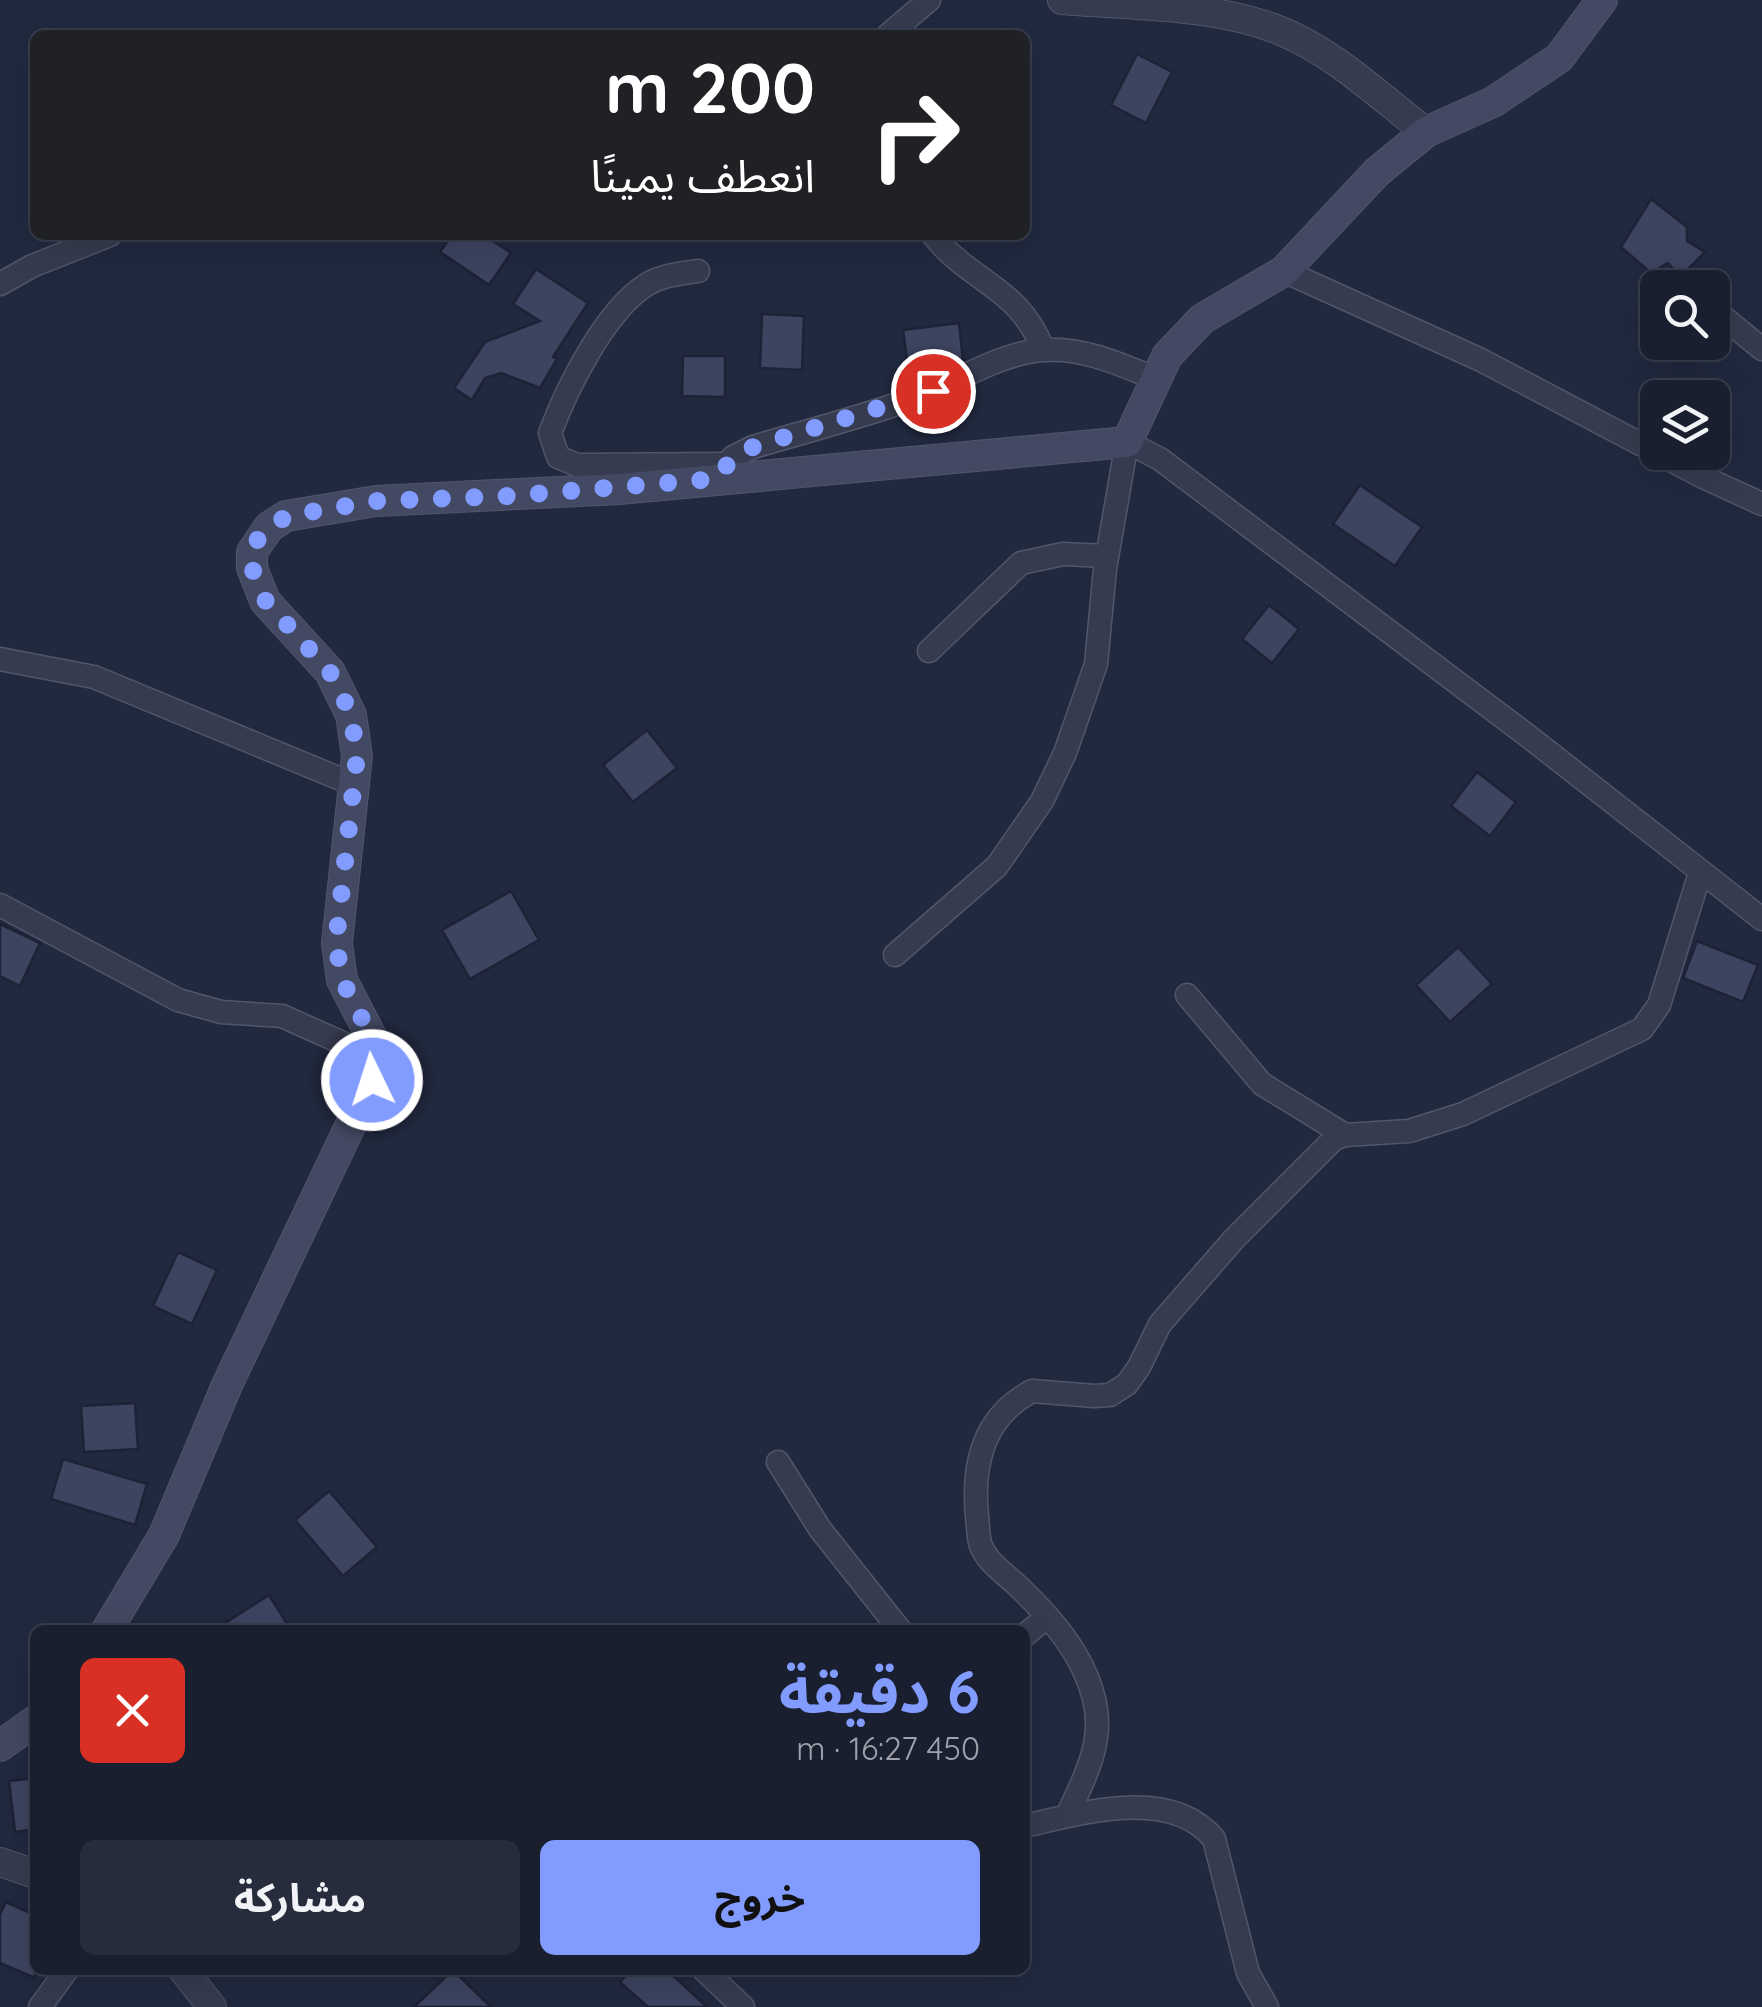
<!DOCTYPE html>
<html lang="ar">
<head>
<meta charset="utf-8">
<style>
  :root { --surface:#191f2f; --page:#262c3b; --text:#f1f3f6; --muted:#9fa2aa; --line:#373d4b; --accent:#829bff }
  body { margin:0; font-family:Quicksand,"Noto Sans Arabic",sans-serif; background:var(--page); color:var(--text); direction:rtl; height:100vh; display:flex; flex-direction:column; font-size:38px; white-space:nowrap }
  * { box-sizing:border-box; margin:0 }
  p { font-size:32px; color:var(--muted) }
  .icon { flex:none; width:55px; height:55px; fill:none; stroke:currentColor; stroke-width:2; stroke-linecap:round; stroke-linejoin:round }
  .map { position:relative; flex:1; overflow:hidden; direction:ltr }
  .panel { position:absolute; left:30px; top:1625px; width:1000px; height:350px; display:flex; flex-direction:column; background:var(--surface); border-radius:15px; box-shadow:0 10px 40px #0002,0 0 0 2px var(--line); direction:rtl }
  .panel>* { flex:none }
  .top-card { position:absolute; left:30px; top:30px; width:1000px; height:210px; border-radius:15px; box-shadow:0 10px 40px #0002,0 0 0 2px var(--line); direction:rtl; background:#202124; color:#fff; overflow:hidden }
  .tools { position:absolute; left:1640px; top:270px; display:grid; gap:20px }
  .tools a { display:grid; place-items:center; width:90px; height:90px; border-radius:15px; background:var(--surface); box-shadow:0 10px 40px #0002,0 0 0 2px var(--line); font-size:50px }
  .pin { position:absolute; display:grid; place-items:center; width:85px; height:85px; color:#fff; margin:-42px; border:5px solid #fff; border-radius:50%; box-shadow:0 2px 10px #0007 }
  .me { position:absolute; width:110px; margin:-55px; rotate:356deg; stroke-linejoin:round; filter:drop-shadow(0 0 8px #0008) }
  .turn { display:flex; align-items:center; gap:35px; height:210px; padding:0 50px; font-size:45px }
  .turn .icon { width:130px; height:130px; stroke-width:2.5 }
  .turn b { display:block; font-size:70px; line-height:85px }
  .round { display:grid; place-items:center; flex:none; width:105px; height:105px; border-radius:15px; background:var(--page) }
  .head { display:flex; align-items:center; justify-content:space-between; height:170px; padding:0 50px }
  h1 { font-size:60px; font-weight:700; line-height:75px; color:var(--accent) }
  .cta { display:flex; gap:20px; margin-top:auto; padding:20px 50px }
  .cta a { flex:1; height:115px; border-radius:15px; background:var(--accent); color:#111; font-size:40px; font-weight:700; line-height:115px; text-align:center }
  .cta a+a { background:var(--page); color:var(--text) }
  .map>svg:first-child { display:block }
  .building { fill:#3d4460; stroke:#1d2236; stroke-width:2.5 }
  .lines { fill:none; stroke-linecap:round; stroke-linejoin:round }
  .minor-casing { stroke:#51566a; stroke-width:25 }
  .tertiary-casing { stroke:#51566a; stroke-width:30 }
  .secondary-casing { stroke:#51566a; stroke-width:32 }
  .minor { stroke:#363b4f; stroke-width:22 }
  .tertiary { stroke:#363b4f; stroke-width:28 }
  .secondary { stroke:#434962; stroke-width:30 }
  .route { stroke:#829bff; stroke-width:18; stroke-dasharray:0 32.4 }
</style>
</head>
<body>
<div class="map">
<svg width="1762" height="2007" viewBox="0 0 1762 2007">
  <rect width="100%" height="100%" fill="#21293f"/>
  <g class="building">
    <path d="M1137,54l35,18 -26,51 -35,-18z"/>
    <path d="M1651,199l36,28v14l18,11 -25,25 -12,-14 -17,10 -30,-26z"/>
    <path d="M452,235h32l27,18 -22,32 -49,-33z"/>
    <path d="M536,269l52,34 -35,54 4,2 -17,29 -39,-15 -16,5 -13,22 -18,-12 31,-46 55,-21 -27,-17z"/>
    <path d="M762,314l42,2 -2,54 -42,-2z"/>
    <path d="M959,323l4,37 -55,7 -5,-37z"/>
    <path d="M683,356h42v41l-43,-1z"/>
    <path d="M1360,485l62,42 -27,39 -62,-42z"/>
    <path d="M1269,605l30,24 -27,34 -30,-24z"/>
    <path d="M647,730l30,38 -44,34 -30,-37z"/>
    <path d="M1477,772l39,30 -26,34 -39,-30z"/>
    <path d="M511,891l28,49 -69,39 -28,-49z"/>
    <path d="M0,924l40,19 -20,43 -20,-10z"/>
    <path d="M1697,941l61,24 -15,37 -60,-24z"/>
    <path d="M1458,947l34,37 -42,38 -34,-37z"/>
    <path d="M178,1252l39,18 -25,54 -39,-18z"/>
    <path d="M135,1403l3,46 -54,3 -3,-46z"/>
    <path d="M63,1459l84,25 -12,41 -84,-26z"/>
    <path d="M329,1491l48,56 -34,29 -48,-56z"/>
    <path d="M269,1595l22,35h-77z"/>
    <path d="M35,1778v51l-20,3 -6,-51z"/>
    <path d="M6,1902l29,13v63l-35,-15v-49z"/>
    <path d="M453,1970l38,37h-77z"/>
    <path d="M631,1970h36l40,37h-59l-28,-25z"/>
  </g>
  <g class="lines">
    <defs>
      <g id="minor">
        <path d="M888,35l41,-35"/>
        <path d="M933,235c38,48 85,51 110,114"/>
        <path d="M698,271c-18,3 -36,4 -52,14 -41,26 -79,103 -96,148l8,24 19,8 149,-1"/>
        <path d="M1284,271l197,89 222,117 59,27"/>
        <path d="M0,284l32,-18 78,-31"/>
        <path d="M1712,308l50,41"/>
        <path d="M715,479l18,-22 20,-10c54,-16 109,-30 162,-49 39,-15 87,-46 129,-48 38,-3 75,14 110,28"/>
        <path d="M929,651l92,-88 42,-9 44,2"/>
        <path d="M0,659l94,18 261,108"/>
        <path d="M0,905l178,95 43,12 61,4 92,41"/>
        <path d="M895,955l102,-89 45,-65 23,-48 31,-89 9,-95 22,-127 33,17 368,277 234,183"/>
        <path d="M1187,995l75,89 83,51"/>
        <path d="M778,1462l42,67 80,101"/>
        <path d="M1025,1635l22,-18"/>
        <path d="M1067,1816c17,-37 38,-74 27,-117 -11,-46 -43,-81 -76,-113 -13,-12 -30,-23 -37,-40 -3,-8 -3,-21 -4,-30 -5,-52 6,-99 55,-125l62,5 16,-1 17,-11 12,-17 21,-43 74,-85 100,-100 11,-4 64,-4 54,-17 179,-85 17,-24 41,-132"/>
        <path d="M1025,1826c57,-13 146,-40 189,13l34,134 19,34"/>
        <path d="M704,1970l39,37"/>
        <path d="M40,2007l27,-37"/>
      </g>
      <g id="tertiary">
        <path d="M1062,0c71,6 152,4 219,31 54,22 99,66 145,101"/>
        <path d="M0,1862l35,12"/>
        <path d="M183,1970l29,37"/>
      </g>
      <g id="secondary">
        <path d="M107,1630l57,-95 63,-150 145,-305v-42l-30,-58 -5,-37 20,-187 -6,-41 -21,-43 -65,-71 -13,-33v-16l17,-25 17,-11 90,-15 243,-12 508,-47 40,-86 35,-37 82,-48 93,-99 49,-40 67,-30 66,-44 43,-58"/>
        <path d="M0,1746l35,-25"/>
      </g>
    </defs>
    <use href="#minor" class="minor-casing"/>
    <use href="#tertiary" class="tertiary-casing"/>
    <use href="#secondary" class="secondary-casing"/>
    <use href="#minor" class="minor"/>
    <use href="#tertiary" class="tertiary"/>
    <use href="#secondary" class="secondary"/>
  </g>
  <g class="lines">
    <path class="route" d="M372,1080v-42l-30,-58 -6,-38 21,-186 -6,-42 -21,-42 -65,-72 -13,-32v-16l6,-13 28,-23 90,-15 132,-5 207,-17 18,-21 20,-11 180,-56"/>
  </g>
</svg>
<div class="tools">
<a><svg class="icon" aria-label="search" viewBox="0 0 24 24"><circle cx="10" cy="10" r="6"/><path d="M15 15l6 6"/></svg></a>
<a><svg class="icon" aria-label="layers" viewBox="0 0 24 24"><path d="M12 4l9 5-9 5-9-5zM3 14l9 5 9-5"/></svg></a>
</div>
<div class="pin" style="left:933px;top:391px;background:#d93025"><svg class="icon" aria-label="arrive" viewBox="0 0 24 24"><path d="M6 21V4h12l-3 4 3 4H6"/></svg></div>
<svg class="me" style="left:372px;top:1080px" viewBox="-20 -20 40 40"><circle r="17" fill="#829bff" stroke="#fff" stroke-width="3"/><path d="M0-11L8 9 0 5-8 9z" fill="#fff"/></svg>
<div class="top-card">
<div class="turn"><svg class="icon" aria-label="right" viewBox="0 0 24 24"><path d="M7 20v-9h11M14 6l5 5-5 5"/></svg><div><b>200 m</b>انعطف يمينًا</div></div>
</div>
<section class="panel">
<div class="head"><div><h1>6 دقيقة</h1><p>450 m · 16:27</p></div><a class="round" style="background:#d93025;color:#fff"><svg class="icon" aria-label="close" viewBox="0 0 24 24"><path d="M6 6l12 12M18 6L6 18"/></svg></a></div>
<div class="cta"><a>خروج</a><a>مشاركة</a></div>
</section>
</div>
</body>
</html>
